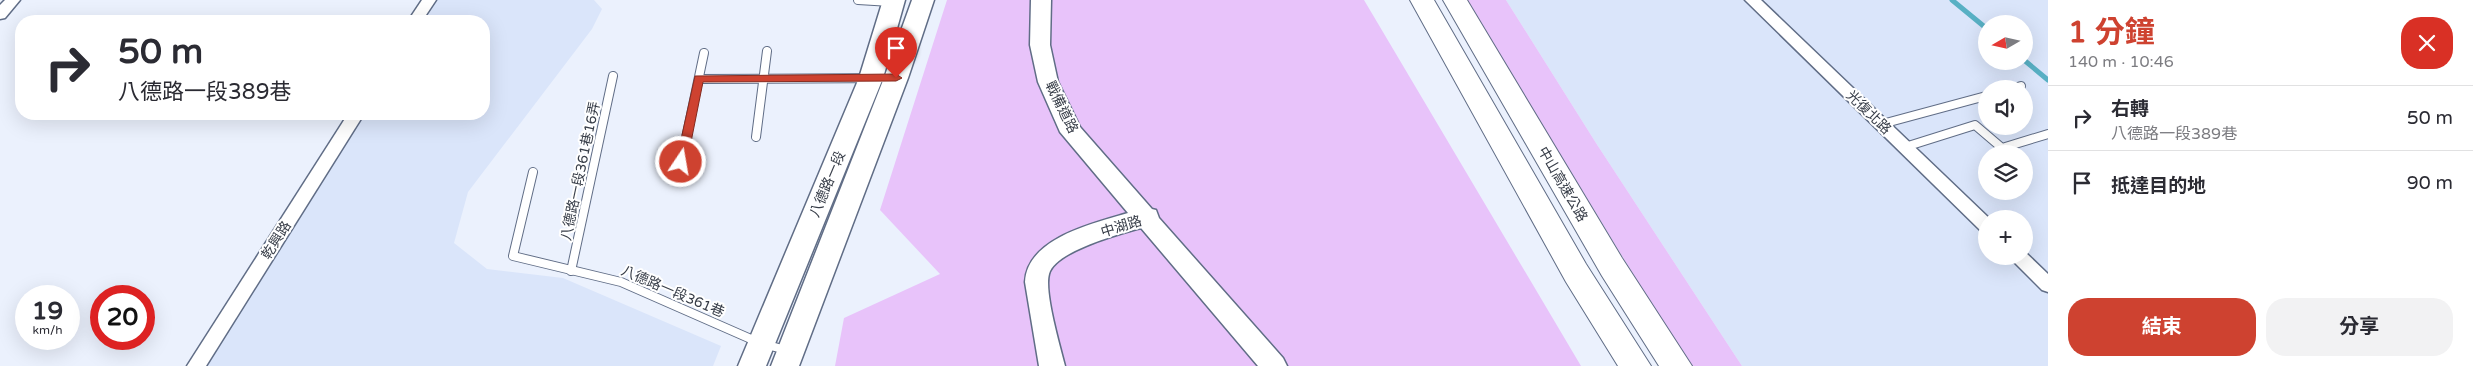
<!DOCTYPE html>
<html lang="zh-TW">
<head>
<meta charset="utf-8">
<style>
  :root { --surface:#fff; --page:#f2f2f3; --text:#2b2b33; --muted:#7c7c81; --line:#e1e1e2; --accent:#ce4230 }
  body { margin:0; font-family:"Varela Round","Noto Sans TC",sans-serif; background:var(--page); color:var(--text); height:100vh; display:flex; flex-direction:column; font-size:19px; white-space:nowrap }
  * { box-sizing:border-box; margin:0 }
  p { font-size:16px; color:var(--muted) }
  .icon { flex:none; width:28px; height:28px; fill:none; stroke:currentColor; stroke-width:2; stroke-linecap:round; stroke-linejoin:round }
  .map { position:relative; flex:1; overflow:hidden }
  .details { display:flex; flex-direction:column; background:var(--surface); width:425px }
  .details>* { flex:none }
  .top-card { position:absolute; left:15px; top:15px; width:475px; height:105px; border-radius:20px; box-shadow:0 5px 20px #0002; background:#fff; color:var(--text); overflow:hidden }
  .needle { width:32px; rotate:261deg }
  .buttons { position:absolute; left:1978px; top:15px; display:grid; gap:10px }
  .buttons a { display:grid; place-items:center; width:55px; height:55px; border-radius:50%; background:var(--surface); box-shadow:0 5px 20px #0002; font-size:25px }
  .speed { position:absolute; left:15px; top:285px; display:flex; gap:10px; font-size:25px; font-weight:700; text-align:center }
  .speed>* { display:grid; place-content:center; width:65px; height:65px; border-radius:50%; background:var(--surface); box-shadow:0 5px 20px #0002; line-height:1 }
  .speed small { font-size:12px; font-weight:400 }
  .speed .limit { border:8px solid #d22; background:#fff; color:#111 }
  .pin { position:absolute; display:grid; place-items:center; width:42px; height:42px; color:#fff; margin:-51px -21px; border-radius:50% 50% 50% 0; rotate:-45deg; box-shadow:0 0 5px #0007 }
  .pin .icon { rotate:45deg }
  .me { position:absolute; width:55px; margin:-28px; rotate:12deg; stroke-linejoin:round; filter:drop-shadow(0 0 4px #0008) }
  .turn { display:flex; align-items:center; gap:18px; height:105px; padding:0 20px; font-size:22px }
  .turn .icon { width:65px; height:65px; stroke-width:2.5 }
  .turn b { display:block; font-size:35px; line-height:42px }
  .round { display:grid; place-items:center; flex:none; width:52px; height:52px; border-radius:20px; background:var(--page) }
  .overview { display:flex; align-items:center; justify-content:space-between; height:85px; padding:0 20px }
  h1 { font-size:30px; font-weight:700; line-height:38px; color:var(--accent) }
  .button { display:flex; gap:10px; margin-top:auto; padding:10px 20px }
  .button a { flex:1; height:58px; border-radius:20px; background:var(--accent); color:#fff; font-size:20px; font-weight:700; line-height:58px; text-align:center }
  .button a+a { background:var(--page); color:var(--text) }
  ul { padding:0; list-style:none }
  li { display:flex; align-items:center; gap:15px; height:65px; padding:0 20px; border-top:1px solid var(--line) }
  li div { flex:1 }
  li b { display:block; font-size:19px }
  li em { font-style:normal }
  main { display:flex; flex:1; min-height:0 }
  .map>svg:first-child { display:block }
  .built { fill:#dae5fa; fill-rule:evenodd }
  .green { fill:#e8c3fa }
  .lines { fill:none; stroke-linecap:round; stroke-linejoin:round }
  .stream { stroke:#58b0c4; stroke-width:5 }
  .lane-casing { stroke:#606d86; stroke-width:10 }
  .street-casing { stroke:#606d86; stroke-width:3 }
  .secondary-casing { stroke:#606d86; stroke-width:3 }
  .primary-casing { stroke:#606d86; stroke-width:3 }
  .highway-casing { stroke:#606d86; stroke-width:2 }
  .lane { stroke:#fff; stroke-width:8 }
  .street { fill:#fff; fill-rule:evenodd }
  .secondary { fill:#fff; fill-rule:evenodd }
  .primary { fill:#fff; fill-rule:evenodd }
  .highway { fill:#fff; fill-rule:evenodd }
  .route { fill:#ce4230; stroke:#862b1f }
  .labels { text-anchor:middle; stroke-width:4; stroke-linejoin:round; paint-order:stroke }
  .street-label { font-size:14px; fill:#373d48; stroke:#fff }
</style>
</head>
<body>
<main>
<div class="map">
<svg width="2048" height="366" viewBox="0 0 2048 366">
  <rect width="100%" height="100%" fill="#ebf1fd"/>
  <g class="built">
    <path d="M433,0h161l8,9 -10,20 -124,163 -14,51 33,26 76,9 158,68 -8,20h-509l157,-252h123v-93h-65z"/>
    <path d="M1506,0h542v366h-306l-146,-223zM1986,24h38v37h-38zM1986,89h38v37h-38zM1986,154h38v37h-38zM1986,219h38v37h-38z"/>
  </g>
  <g class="green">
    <path d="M947,0h417l217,366h-746l9,-48 96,-44 -60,-64z"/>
    <path d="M1466,0h40l90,143 146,223h-53z"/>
  </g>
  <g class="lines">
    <g class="stream">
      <path d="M1952,0l34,28"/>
      <path d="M2024,60l24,20"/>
    </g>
    <defs>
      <g id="lane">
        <path d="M858,0l33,2"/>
        <path d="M699,79l195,-1"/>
        <path d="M2011,89l10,-3"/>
        <path d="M1882,124l104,-28"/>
        <path d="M756,137l11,-86"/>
        <path d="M1905,147l70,-22 27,23 46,-14"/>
        <path d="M681,162l23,-109"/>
        <path d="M533,172l-20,84 108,26 139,61 26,7"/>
        <path d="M571,271l42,-195"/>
      </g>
      <g id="street">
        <path d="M5,0h15l-15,18 -5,1v-14z"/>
        <path d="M422,0h14l-14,21h-14z"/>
        <path d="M1745,0h16l229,219h-4v13l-6,-2z"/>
        <path d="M348,114h16l-158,252h-19z"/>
        <path d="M2024,251l24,23v18l-6,-2 -29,-29 -2,-5h13z"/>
      </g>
      <path id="secondary" d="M1031,0h20l-1,45 8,37 22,45 72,82 4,1 3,8 124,140 4,8h-29l-117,-138c-21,6 -86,23 -92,46 -5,18 11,72 16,92h-26l-14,-84c2,-44 69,-59 103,-69l-68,-81 -22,-50 -8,-37z"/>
      <g id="primary">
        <path d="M883,0h22l-22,78 -117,288h-28l121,-288z"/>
        <path d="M912,0h22l-26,78 -109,288h-28l113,-288z"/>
      </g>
      <g id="highway">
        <path d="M1410,0h24l152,264 65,102h-33l-52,-84z"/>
        <path d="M1443,0h24l155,258 70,108h-33l-57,-90z"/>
      </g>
    </defs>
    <use href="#lane" class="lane-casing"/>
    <use href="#street" class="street-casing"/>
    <use href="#secondary" class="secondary-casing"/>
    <use href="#primary" class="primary-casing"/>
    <use href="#highway" class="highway-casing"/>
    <use href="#lane" class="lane"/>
    <use href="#street" class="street"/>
    <use href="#secondary" class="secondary"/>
    <use href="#primary" class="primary"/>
    <use href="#highway" class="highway"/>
  </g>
  <path class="route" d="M896,74l6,4 -6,3 -193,1 -16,80 -6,4 -5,-4 19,-86z"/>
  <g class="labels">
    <g class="street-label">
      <text transform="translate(1062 107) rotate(64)" y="5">戰備道路</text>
      <text transform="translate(1869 112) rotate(44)" y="5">光復北路</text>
      <text transform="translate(580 171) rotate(-78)" y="5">八德路一段361巷16弄</text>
      <text transform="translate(827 184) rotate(-67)" y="5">八德路一段</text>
      <text transform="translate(1563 184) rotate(60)" y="5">中山高速公路</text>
      <text transform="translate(1121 226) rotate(-17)" y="5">中湖路</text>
      <text transform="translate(276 240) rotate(-58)" y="5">乾興路</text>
      <text transform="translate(673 291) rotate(23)" y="5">八德路一段361巷</text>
    </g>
  </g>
</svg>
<div class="buttons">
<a><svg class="needle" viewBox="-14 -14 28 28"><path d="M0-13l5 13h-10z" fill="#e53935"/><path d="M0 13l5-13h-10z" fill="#7c7c81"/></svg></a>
<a><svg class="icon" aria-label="sound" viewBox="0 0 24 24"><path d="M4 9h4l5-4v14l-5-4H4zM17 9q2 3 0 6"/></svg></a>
<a><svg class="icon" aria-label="layers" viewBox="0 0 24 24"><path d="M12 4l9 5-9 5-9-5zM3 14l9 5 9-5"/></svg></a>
<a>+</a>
</div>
<div class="speed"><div>19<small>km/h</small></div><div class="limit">20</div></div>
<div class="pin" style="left:896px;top:78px;background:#d93025"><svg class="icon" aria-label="arrive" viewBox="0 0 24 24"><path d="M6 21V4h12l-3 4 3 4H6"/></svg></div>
<svg class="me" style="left:681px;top:162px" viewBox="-20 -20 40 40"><circle r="17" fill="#ce4230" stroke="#fff" stroke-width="3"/><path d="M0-11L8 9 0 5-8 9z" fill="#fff"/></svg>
<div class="top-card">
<div class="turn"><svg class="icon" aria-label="right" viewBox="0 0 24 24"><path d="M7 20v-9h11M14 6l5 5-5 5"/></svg><div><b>50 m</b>八德路一段389巷</div></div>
</div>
</div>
<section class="details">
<div class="overview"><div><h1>1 分鐘</h1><p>140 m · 10:46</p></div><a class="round" style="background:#d93025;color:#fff"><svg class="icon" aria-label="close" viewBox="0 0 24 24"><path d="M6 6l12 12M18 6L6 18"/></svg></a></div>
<ul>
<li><svg class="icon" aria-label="right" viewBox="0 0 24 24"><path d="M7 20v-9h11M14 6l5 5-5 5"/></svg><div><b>右轉</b><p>八德路一段389巷</p></div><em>50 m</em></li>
<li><svg class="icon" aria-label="arrive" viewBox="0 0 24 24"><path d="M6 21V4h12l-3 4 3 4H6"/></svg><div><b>抵達目的地</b></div><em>90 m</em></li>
</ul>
<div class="button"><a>結束</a><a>分享</a></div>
</section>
</main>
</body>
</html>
